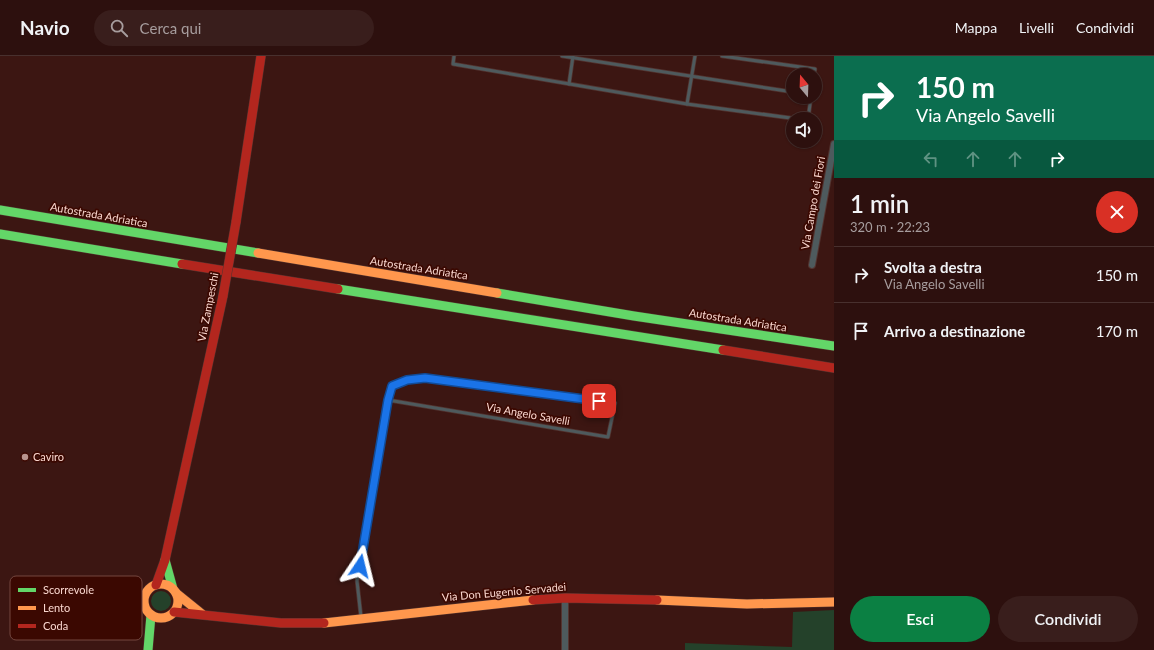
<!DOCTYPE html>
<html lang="it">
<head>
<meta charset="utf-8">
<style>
  :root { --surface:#2d100e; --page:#391e1c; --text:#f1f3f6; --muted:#a79d9e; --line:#48302e; --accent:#0b8043 }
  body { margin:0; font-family:Lato,sans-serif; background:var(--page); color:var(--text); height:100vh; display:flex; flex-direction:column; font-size:15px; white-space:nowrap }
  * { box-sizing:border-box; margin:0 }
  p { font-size:13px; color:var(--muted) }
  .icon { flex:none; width:22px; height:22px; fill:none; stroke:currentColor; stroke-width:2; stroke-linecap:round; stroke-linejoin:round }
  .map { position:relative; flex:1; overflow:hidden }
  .side { display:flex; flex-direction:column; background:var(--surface); width:320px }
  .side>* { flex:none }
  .hud { background:#0b6e4f; color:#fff; overflow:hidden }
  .needle { width:26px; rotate:341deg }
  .fabs { position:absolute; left:786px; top:12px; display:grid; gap:8px }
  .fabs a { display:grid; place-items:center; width:36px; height:36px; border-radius:50%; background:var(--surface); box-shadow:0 1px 3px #0004,0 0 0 1px var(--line); font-size:20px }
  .pin { position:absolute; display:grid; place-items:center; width:34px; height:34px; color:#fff; margin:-17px; border-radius:8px; box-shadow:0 2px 6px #0006 }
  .me { position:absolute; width:44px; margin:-22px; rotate:10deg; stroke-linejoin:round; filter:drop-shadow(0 0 3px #0008) }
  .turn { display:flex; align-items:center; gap:14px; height:84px; padding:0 16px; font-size:18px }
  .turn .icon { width:52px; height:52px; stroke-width:2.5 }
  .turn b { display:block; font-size:28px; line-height:34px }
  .lanes { display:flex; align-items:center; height:38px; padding:0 16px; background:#0003; justify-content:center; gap:20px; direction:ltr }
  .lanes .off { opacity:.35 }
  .round { display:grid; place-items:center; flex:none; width:42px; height:42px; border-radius:21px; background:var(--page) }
  .headline { display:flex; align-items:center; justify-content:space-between; height:68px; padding:0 16px }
  h1 { font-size:24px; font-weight:600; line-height:30px }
  .action { display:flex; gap:8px; margin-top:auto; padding:8px 16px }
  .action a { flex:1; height:46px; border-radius:24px; background:var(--accent); color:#fff; font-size:16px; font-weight:600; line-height:46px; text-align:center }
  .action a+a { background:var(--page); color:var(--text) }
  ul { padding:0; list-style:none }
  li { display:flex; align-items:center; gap:12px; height:56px; padding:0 16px; border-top:1px solid var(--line) }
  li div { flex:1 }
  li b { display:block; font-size:15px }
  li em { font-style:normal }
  header { display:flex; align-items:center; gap:24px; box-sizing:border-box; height:56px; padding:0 20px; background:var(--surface); border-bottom:1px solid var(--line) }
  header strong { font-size:19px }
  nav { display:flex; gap:22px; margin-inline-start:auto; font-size:14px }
  .search { width:280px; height:36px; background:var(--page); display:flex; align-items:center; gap:10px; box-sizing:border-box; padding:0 14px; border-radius:22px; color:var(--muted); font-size:15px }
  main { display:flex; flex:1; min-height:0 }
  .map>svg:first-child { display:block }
  .green { fill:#24412a }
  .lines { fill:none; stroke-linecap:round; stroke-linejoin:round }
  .lane-casing { stroke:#533430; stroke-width:4.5 }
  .street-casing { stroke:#533430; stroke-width:8 }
  .fast-casing { stroke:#533430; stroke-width:10 }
  .slow-casing { stroke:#533430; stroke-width:10 }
  .jam-casing { stroke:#533430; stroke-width:10 }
  .lane { stroke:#4e5a5d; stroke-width:3 }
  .street { stroke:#4e5a5d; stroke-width:6 }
  .fast { stroke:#63d668; stroke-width:9 }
  .slow { stroke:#ff974d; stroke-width:9 }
  .jam { stroke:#b3261e; stroke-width:9 }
  .jam-bridge-casing { stroke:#533430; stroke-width:10; stroke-linecap:butt }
  .jam-bridge { stroke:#b3261e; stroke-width:9 }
  .route-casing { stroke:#114b97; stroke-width:10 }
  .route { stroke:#1a73e8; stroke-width:7 }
  .poi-dot { fill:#b8938d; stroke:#3b0801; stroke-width:1.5 }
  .labels { text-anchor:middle; stroke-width:3.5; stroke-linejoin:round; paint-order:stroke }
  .street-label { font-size:11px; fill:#fad7cf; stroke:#3b0801 }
  .poi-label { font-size:11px; fill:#fad7cf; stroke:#3b0801; text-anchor:start }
  .key { fill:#3b0801; stroke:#74463f; stroke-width:1 }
  .key-label { font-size:11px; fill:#fad7cf }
</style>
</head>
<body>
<header>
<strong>Navio</strong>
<div class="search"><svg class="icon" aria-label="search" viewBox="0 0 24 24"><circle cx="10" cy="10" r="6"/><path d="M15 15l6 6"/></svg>Cerca qui</div>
<nav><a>Mappa</a><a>Livelli</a><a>Condividi</a></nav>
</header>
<main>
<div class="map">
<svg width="834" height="594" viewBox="0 0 834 594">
  <rect width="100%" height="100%" fill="#3c1612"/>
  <g class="green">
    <circle cx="161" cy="545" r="10"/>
    <path d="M834,554v40h-149v-7l107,4 1,-35z"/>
  </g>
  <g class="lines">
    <defs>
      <g id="lane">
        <path d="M454,0l-1,8 234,40"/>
        <path d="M562,0l231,36"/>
        <path d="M695,0l-8,48 111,15"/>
        <path d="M722,0l93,13 -1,6"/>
        <path d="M569,28l4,-28"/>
        <path d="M808,63l3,-22"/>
        <path d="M361,561l-4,-36 31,-181 220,37 7,-34 -190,-25 -18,2 -15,6 -4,14"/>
      </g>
      <g id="street">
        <path d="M812,209l22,-121"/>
        <path d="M565,594v-52"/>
      </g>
      <g id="fast">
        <path d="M0,154l258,43"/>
        <path d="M0,178l182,30"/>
        <path d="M338,233l385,61"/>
        <path d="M497,237l137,23 200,30"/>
        <path d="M165,504l8,29"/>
        <path d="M148,594l3,-35"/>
      </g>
      <g id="slow">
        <path d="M258,197l239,40"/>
        <circle cx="161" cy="545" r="17"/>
        <path d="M176,537l26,21"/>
        <path d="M657,544l90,4 87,-2"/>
        <path d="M324,567l209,-23"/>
      </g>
      <g id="jam">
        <path d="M236,166l25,-166"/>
        <path d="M182,208l156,25"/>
        <path d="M723,294l111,18"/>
        <path d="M156,529l9,-25 58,-264"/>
        <path d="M533,544l32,-2 92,2"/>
        <path d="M174,556l107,11h43"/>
      </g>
    </defs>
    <use href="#lane" class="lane-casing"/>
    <use href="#street" class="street-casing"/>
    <use href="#fast" class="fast-casing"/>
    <use href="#slow" class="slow-casing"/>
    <use href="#jam" class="jam-casing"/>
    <use href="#lane" class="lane"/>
    <use href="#street" class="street"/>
    <use href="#fast" class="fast"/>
    <use href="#slow" class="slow"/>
    <use href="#jam" class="jam"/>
    <defs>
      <path id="jam-bridge" d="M223,240l13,-74"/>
    </defs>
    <use href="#jam-bridge" class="jam-bridge-casing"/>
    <use href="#jam-bridge" class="jam-bridge"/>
  </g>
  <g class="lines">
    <defs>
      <path id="route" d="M360,510l28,-166 4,-14 15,-6 18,-2 174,23"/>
    </defs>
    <use href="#route" class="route-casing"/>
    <use href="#route" class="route"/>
  </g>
  <circle class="poi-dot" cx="25" cy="401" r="4"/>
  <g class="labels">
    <g class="street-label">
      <text transform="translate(813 147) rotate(-80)" y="4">Via Campo dei Fiori</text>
      <text transform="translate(99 159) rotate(10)" y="4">Autostrada Adriatica</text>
      <text transform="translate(419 212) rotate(9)" y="4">Autostrada Adriatica</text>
      <text transform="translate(208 251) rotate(-79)" y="4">Via Zampeschi</text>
      <text transform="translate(738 264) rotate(9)" y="4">Autostrada Adriatica</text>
      <text transform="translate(528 358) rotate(10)" y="4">Via Angelo Savelli</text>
      <text transform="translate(504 536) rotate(-5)" y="4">Via Don Eugenio Servadei</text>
    </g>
    <g class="poi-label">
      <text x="33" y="405">Caviro</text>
    </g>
  </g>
  <rect x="10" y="520" width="132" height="64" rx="6" class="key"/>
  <rect x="18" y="532" width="18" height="4" fill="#63d668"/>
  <rect x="18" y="550" width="18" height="4" fill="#ff974d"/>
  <rect x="18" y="568" width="18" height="4" fill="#b3261e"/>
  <g class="key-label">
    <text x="43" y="538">Scorrevole</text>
    <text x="43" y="556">Lento</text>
    <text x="43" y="574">Coda</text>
  </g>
</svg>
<div class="fabs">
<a><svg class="needle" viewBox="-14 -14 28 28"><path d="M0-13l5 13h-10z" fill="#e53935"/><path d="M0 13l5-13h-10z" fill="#a79d9e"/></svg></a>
<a><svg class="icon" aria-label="sound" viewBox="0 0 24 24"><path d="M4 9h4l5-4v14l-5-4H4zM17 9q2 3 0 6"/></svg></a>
</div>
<div class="pin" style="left:599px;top:345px;background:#d93025"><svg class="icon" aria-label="arrive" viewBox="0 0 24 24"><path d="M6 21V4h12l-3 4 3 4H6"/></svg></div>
<svg class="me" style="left:360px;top:510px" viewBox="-20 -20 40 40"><path d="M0-17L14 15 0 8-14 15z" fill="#1a73e8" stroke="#fff" stroke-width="4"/></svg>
</div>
<section class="side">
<div class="hud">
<div class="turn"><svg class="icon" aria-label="right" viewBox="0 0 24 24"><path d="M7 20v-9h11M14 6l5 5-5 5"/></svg><div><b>150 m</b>Via Angelo Savelli</div></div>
<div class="lanes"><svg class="icon off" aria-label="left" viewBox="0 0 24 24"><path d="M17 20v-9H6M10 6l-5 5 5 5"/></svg><svg class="icon off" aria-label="ahead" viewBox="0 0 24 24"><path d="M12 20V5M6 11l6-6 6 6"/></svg><svg class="icon off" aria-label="ahead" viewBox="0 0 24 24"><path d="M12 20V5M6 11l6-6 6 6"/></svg><svg class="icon" aria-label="right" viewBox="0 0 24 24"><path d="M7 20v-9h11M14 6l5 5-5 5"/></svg></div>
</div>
<div class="headline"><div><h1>1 min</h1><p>320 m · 22:23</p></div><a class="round" style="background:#d93025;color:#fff"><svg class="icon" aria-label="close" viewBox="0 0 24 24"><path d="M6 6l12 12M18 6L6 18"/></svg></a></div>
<ul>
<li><svg class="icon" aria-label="right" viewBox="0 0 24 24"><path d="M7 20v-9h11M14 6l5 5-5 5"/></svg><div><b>Svolta a destra</b><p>Via Angelo Savelli</p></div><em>150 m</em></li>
<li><svg class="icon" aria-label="arrive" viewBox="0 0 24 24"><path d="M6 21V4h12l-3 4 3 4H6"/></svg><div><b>Arrivo a destinazione</b></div><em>170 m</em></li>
</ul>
<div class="action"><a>Esci</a><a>Condividi</a></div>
</section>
</main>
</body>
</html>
